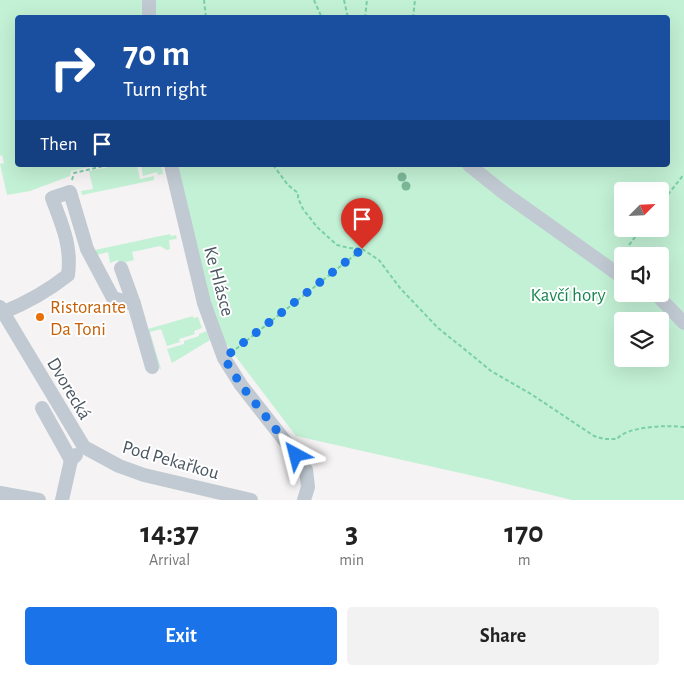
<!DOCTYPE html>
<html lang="en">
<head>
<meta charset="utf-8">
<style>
  :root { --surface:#fff; --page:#f2f2f2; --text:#222; --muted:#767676; --accent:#1a73e8 }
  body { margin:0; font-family:"Alegreya Sans",sans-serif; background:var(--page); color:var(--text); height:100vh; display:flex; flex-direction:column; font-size:19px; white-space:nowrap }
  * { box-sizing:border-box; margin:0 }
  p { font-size:16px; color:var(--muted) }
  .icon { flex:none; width:28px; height:28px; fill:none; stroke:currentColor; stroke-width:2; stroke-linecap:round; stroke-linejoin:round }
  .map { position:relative; height:500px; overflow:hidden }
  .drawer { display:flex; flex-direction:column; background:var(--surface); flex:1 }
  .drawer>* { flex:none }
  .banner { position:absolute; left:15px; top:15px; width:655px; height:152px; border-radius:5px; box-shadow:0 5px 20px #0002; background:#1a4fa0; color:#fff; overflow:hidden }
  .needle { width:32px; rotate:66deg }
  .buttons { position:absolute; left:614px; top:182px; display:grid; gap:10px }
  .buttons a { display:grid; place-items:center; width:55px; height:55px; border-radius:5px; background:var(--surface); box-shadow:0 5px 20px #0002; font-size:25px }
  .pin { position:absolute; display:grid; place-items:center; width:42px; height:42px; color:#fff; margin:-51px -21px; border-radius:50% 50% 50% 0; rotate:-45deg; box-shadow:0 0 5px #0007 }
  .pin .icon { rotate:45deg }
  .me { position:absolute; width:55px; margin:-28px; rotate:322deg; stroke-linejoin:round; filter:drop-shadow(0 0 4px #0008) }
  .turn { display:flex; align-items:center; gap:18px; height:105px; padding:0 25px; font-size:22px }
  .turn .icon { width:65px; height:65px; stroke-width:2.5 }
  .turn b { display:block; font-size:35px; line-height:42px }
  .then { display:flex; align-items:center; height:48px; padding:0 25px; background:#0003; gap:10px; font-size:19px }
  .eta { display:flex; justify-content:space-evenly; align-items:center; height:85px; text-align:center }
  .eta b { font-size:30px; font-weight:700; line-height:35px }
  .cta { display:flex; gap:10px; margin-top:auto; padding:10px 25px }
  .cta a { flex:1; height:58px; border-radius:5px; background:var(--accent); color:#fff; font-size:20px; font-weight:700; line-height:58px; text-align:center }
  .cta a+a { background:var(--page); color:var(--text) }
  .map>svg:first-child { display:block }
  .green { fill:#c3f1d5; fill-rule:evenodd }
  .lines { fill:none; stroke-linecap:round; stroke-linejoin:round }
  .path { stroke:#7ad0a6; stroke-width:2; stroke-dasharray:4 2.5; stroke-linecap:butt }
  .minor { stroke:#c1cad2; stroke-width:14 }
  .tree { fill:#7bb799 }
  .route { stroke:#1a73e8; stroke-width:9; stroke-dasharray:0 16.2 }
  .food-dot { fill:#e8710a; stroke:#fff; stroke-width:2 }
  .labels { text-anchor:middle; stroke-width:4; stroke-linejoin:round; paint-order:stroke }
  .street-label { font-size:19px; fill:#4a5661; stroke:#fff }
  .park-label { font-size:19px; fill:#17864f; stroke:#fff }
  .food-label { font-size:19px; fill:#c56008; stroke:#fff; text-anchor:start }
</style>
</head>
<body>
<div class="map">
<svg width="684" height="500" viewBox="0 0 684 500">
  <rect width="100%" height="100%" fill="#f5f3f3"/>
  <g class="green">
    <path d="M0,0h684v500h-112l-85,-21 -191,-43 -72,-95 -8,-18 -41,-158h493v-147h-650v147h81l-28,6 -1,5 -40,15 -23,4 -7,-31 4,-1 -2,-8 -2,1zM622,191h38v38h-38zM622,256h38v38h-38zM622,321h38v38h-38z"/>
    <path d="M118,165h19l3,14 14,-3v4l-72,15 -1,-4 12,-2 -4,-18z"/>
    <path d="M141,165h21l1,9 -5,1 -1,-3 -14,4z"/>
    <path d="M170,234l1,2 5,-1 1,4 -8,1 1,9 -3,1 -7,-4 -28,6 2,8 -15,4 -1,-4 -8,3 -2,-11 -11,3 -2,-5z"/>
    <path d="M193,316v2l5,-1 4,11 -8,3 1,3 -16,5 1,3 -13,4 -6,-17 -11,3 11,37 -1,1 -12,-41z"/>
    <path d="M207,331l3,9 -38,23 -5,-14 17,-5v-3l15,-5v-2z"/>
  </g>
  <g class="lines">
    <g class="path">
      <path d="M204,0l2,18"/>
      <path d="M314,0l8,18"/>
      <path d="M344,0l4,18"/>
      <path d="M365,18l2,-18"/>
      <path d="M413,18l2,-18"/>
      <path d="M273,165l15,20 10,8v5l5,11 14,18 20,18 12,3 13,1 17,11 21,28 38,40 30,24 23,19 40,23 63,42 10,3h13c10,-13 51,-14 67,-12"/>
      <path d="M72,180l2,-7 34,-8"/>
      <path d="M660,205l24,-31"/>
      <path d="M629,245l12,-16"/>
      <path d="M236,349l125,-99"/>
    </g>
    <g class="minor">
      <path d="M149,18v-18"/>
      <path d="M171,165l33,138 20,55 17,27 55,70 10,15 2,17 -4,13"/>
      <path d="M469,165l35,28 118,84"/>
      <path d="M621,255l1,2"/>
      <path d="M121,268l13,36 18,63"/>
      <path d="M656,294l28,29"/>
      <path d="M0,307l84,140 35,19 25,9 107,25"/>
      <path d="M4,312c22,-9 45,-22 64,-37 4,-29 -6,-50 -16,-77l18,-6 17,57 26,49 21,6"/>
      <path d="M42,408l29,52"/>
      <path d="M0,493l39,7"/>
      <path d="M62,500l9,-40 5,-5"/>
    </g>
  </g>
  <g class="tree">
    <circle cx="402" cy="177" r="4.5"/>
    <circle cx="406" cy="186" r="4.5"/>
  </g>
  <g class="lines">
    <path class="route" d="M296,455l-55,-70 -17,-27 138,-109"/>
  </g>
  <circle class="food-dot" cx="40" cy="317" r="5"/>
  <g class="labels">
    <g class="street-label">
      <text transform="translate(220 281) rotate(75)" y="7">Ke Hlásce</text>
      <text transform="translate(70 388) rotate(59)" y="7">Dvorecká</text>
      <text transform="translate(171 459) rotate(16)" y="7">Pod Pekařkou</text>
    </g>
    <g class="park-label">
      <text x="568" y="301">Kavčí hory</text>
    </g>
    <g class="food-label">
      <text x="50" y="313">Ristorante<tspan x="50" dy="22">Da Toni</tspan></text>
    </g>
  </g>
</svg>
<div class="buttons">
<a><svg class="needle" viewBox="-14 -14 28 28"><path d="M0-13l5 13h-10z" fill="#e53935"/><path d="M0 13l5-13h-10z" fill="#767676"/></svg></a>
<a><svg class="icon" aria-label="sound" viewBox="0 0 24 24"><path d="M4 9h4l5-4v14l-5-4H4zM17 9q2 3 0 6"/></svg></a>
<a><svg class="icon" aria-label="layers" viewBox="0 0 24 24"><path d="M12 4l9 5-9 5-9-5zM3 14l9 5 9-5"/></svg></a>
</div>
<div class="pin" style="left:362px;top:249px;background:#d93025"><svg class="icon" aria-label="arrive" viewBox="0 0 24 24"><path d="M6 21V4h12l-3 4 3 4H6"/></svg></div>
<svg class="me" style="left:296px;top:455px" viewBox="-20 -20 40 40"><path d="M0-17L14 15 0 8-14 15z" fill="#1a73e8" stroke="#fff" stroke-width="4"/></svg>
<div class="banner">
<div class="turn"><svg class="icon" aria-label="right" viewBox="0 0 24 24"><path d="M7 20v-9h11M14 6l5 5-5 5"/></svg><div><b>70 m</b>Turn right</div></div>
<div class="then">Then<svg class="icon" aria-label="arrive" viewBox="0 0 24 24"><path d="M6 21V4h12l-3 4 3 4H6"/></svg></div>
</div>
</div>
<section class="drawer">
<div class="eta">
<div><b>14:37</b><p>Arrival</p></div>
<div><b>3</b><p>min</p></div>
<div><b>170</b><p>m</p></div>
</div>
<div class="cta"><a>Exit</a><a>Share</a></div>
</section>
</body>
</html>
